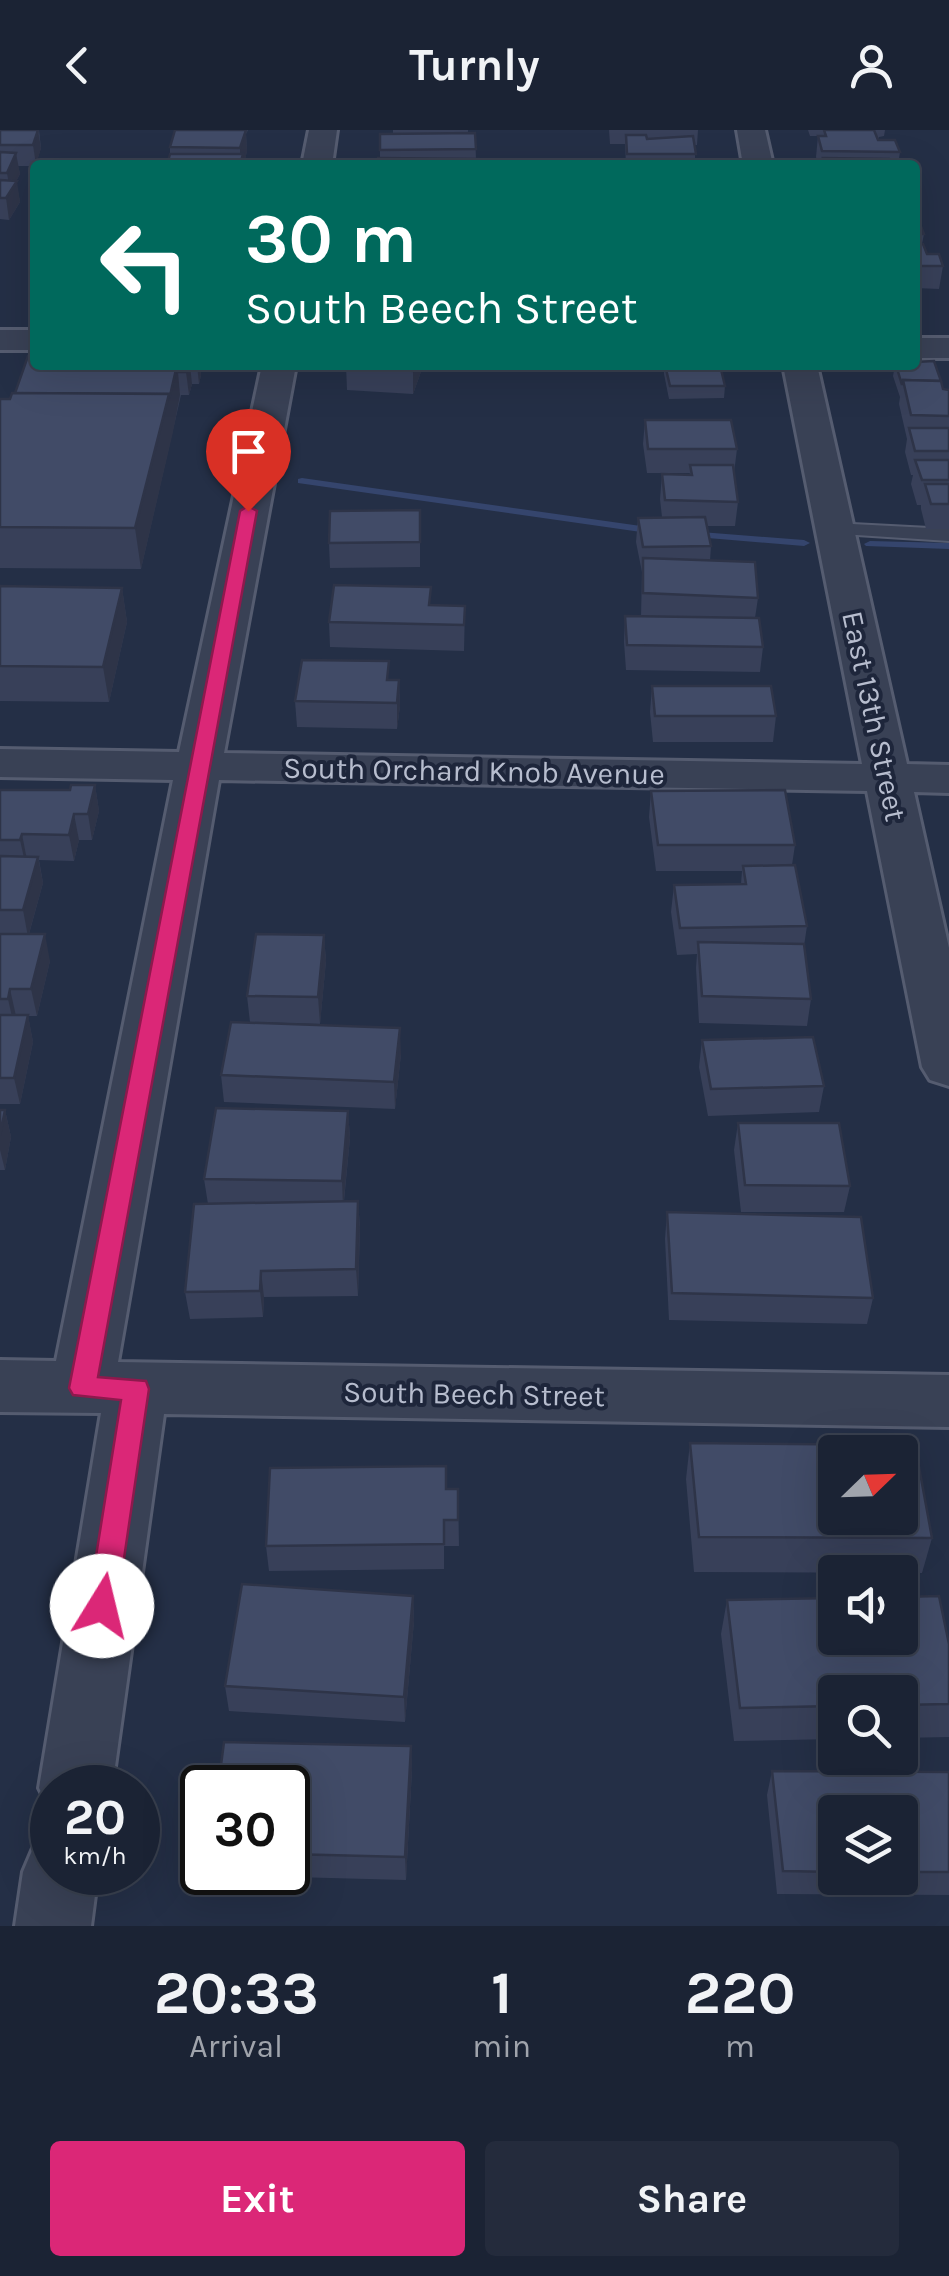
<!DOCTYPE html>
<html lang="en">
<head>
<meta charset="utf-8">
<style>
  :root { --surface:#1b2334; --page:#242b3c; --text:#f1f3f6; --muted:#a0a4ac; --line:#39404f; --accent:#db2777 }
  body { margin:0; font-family:Karla,sans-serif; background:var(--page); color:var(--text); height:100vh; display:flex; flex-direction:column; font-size:38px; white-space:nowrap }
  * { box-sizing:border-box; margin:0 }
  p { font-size:32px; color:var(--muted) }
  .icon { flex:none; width:55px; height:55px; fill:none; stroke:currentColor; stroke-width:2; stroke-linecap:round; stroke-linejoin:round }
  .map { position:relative; height:1796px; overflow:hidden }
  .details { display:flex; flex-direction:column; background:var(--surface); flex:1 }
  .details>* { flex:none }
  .top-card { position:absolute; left:30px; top:30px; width:890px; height:210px; border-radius:10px; box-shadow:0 10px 40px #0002,0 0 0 2px var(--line); background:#00695c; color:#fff; overflow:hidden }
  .needle { width:65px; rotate:67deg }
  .controls { position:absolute; left:818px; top:1305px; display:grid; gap:20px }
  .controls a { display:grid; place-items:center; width:100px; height:100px; border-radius:10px; background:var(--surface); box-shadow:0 10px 40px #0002,0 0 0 2px var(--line); font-size:50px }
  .speed { position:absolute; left:30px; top:1635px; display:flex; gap:20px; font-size:50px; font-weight:700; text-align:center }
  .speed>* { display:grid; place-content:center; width:130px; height:130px; border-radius:50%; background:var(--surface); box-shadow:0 10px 40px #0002,0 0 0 2px var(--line); line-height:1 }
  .speed small { font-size:25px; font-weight:400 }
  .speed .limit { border:5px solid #111; border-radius:15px; background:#fff; color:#111 }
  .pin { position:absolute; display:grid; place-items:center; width:85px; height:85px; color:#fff; margin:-102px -42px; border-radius:50% 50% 50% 0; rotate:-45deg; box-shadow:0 0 10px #0007 }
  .pin .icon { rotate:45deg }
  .me { position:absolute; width:110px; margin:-55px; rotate:9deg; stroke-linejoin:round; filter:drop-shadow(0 0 8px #0008) }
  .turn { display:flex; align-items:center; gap:35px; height:210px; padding:0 50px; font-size:45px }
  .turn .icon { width:130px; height:130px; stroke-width:2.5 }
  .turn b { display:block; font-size:70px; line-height:85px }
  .eta { display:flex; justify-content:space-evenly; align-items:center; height:170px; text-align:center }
  .eta b { font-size:60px; font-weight:700; line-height:70px }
  .button { display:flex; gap:20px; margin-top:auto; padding:20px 50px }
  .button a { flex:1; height:115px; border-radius:10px; background:var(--accent); color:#fff; font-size:40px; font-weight:700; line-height:115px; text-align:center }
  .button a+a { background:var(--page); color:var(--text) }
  header { display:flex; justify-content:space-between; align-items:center; height:130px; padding:0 50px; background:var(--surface); font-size:45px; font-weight:700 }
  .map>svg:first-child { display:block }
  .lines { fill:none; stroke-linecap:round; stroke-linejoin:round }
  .stream { fill:#35456d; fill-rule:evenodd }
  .service-casing { stroke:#555c70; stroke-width:4 }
  .minor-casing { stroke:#555c70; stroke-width:6 }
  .service { fill:#394155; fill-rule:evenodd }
  .minor { fill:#394155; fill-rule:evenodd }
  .wall { fill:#384059; fill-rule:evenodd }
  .shaded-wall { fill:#2e3448 }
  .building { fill:#414b67; stroke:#2e3448; stroke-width:2.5; fill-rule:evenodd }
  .route { fill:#db2777; stroke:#8e194d; stroke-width:2.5 }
  .labels { text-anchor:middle; stroke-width:8; stroke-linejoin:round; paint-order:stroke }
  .street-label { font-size:30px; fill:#b7bdce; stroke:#1e263b }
</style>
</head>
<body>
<header><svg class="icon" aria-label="back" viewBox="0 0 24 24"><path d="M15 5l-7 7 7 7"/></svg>Turnly<svg class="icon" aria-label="person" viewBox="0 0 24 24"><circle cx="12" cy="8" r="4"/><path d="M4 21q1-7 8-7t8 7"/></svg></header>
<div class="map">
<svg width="949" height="1796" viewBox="0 0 949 1796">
  <rect width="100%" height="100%" fill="#242f46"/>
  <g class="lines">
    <g class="stream">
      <path d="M302,348l353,50 6,3 -6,3 -357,-51v-4z"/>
      <path d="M688,401l116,9 6,3 -6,3 -120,-10v-4z"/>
      <path d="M870,411l79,2v6l-83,-3 -2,-2z"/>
    </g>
    <defs>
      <path id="service" d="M833,393l116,6v12l-123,-8 -3,-4 3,-4z"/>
      <g id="minor">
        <path d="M309,0h28l-5,35h-30z"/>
        <path d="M737,0h28l8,35h-30z"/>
        <rect x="0" y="200" width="35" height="20"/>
        <rect x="915" y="208" width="34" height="20"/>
        <path d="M262,235h34l-72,388 638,11 -79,-399h34l90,399 42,1v28l-35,-1 35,156v138l-19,-6 -8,-13 -55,-276 -648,-11 -101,582 831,13v52l-785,-13 -52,374h-60v26l-13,-26 62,-375 -101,-1v-52l56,1 117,-581 -173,-3v-28l179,3z"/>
        <path d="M52,1708v34h46l-7,54h-76l8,-54 11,-26z"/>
      </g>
    </defs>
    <use href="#service" class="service-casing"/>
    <use href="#minor" class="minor-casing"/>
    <use href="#service" class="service"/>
    <use href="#minor" class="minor"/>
  </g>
  <g class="wall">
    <path d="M0,0h39l2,18 -6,18h-17l2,8 -4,7 4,21 -11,18 -9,-1z"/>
    <path d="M175,0h73l-2,4 1,17 -3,12 -74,-9v-7z"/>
    <path d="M393,0h75v3h7l1,26 -96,-1v-24l13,-1z"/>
    <path d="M609,0h89l-1,15h-2v20h-69l-1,-21h-15z"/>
    <path d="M808,0h77l-1,6 -5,1 -1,3 22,12 -2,13h-80l-2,-8 2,-21h2h-10z"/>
    <path d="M915,84l9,20 -2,10 5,10 16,12 -4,23 -24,-1z"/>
    <path d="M35,235h165l1,10 -2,9h-7l-3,11h-8l-40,174 -141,-1v-169h10z"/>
    <path d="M346,235h76v4l-9,25 -66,-4z"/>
    <path d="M664,235h56l5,21 -1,12 -55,1 -5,-25z"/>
    <path d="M895,235h20l28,24 6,1v139h-23l-5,-20v-4h-4l-6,-21 2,-9h-2l-6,-23 2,-13 -8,-35 1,-7 -7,-21z"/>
    <path d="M645,290l92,29 -3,24 4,29 -3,24h-28l4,20 -1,15 48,37 -3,20 8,29 -3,25 -134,-2 -2,-28 1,-26 16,1 1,-45 -6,-30 2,-24 24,-1 -2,-18 2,-25 27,1 1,-2h-43l-4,-29z"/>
    <path d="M420,380v57l-90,1 -1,-25z"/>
    <path d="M0,456l122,2 5,34 -18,80 -109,-1z"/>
    <path d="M431,475l34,1 -1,45 -134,-4 -1,-25z"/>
    <path d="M389,550h10l1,26 -3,23 -100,-2 -2,-26z"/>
    <path d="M652,556l124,30 -3,26h-120l-3,-30z"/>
    <path d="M95,655l4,26 -7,29h-13l-5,21 -35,-1 4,23 -14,51 21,27 -13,55h-9l5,26 -13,62h-20v-314h70z"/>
    <path d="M651,661l144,54 -3,20 15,61 -3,20 7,53 -4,27 -108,-3 -3,-55 1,-14 -20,1 -6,-43 3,-27 67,-1 1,-13h-86l-7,-54z"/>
    <path d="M324,805l2,26 -6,63 -70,-2 -3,-26z"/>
    <path d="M702,910l122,46 -5,26 -111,4 -9,-49z"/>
    <path d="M401,924l-6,55 -171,-7 -3,-27z"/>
    <path d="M0,980h5l6,27 -6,33h-5z"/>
    <path d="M348,981l2,27 -6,63h14l2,27 -2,68 -94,1 -1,20 -73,2 -5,-27 23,-88 -4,-25z"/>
    <path d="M738,993l112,63 -6,26h-103l-7,-62z"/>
    <path d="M667,1082l206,86 -6,26 -198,-4 -4,-81z"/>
    <path d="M690,1313l242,95 -10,35 -228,-1 -8,-93z"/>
    <path d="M446,1336l1,23h11l1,57h-15v23l-175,2 -3,-25z"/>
    <path d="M413,1466l1,25 -9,101 -176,-11 -4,-25z"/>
    <path d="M727,1470l222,44v93l-49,1v-46h-65v47l-101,2 -13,-107z"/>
    <path d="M411,1616l1,24 -6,110 -191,-5 -1,-3h74v-84z"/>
    <path d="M772,1641l177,1v123l-172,-1 -10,-99zM835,1682h65v66h-65z"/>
  </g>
  <g class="shaded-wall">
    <path d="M38,0l3,18 -5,17 -3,-20z"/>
    <path d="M246,0l1,21 -3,14h-4v-17z"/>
    <path d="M16,23l4,21 -4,8 1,-1 3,21 -11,18 -3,-22 4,-7 -3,-18z"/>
    <path d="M177,235h2l-1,7 2,23 -7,37 -32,137 -6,-41z"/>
    <path d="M188,235h2l2,19 -3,11 -3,-23z"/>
    <path d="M197,235h3l1,10 -2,9z"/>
    <path d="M415,235h7v4l-9,25v-23z"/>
    <path d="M122,458l5,34 -18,80 -6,-35z"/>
    <path d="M399,550l1,26 -3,23v-26z"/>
    <path d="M95,655l4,26 -7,29 -4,-26z"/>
    <path d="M74,684l5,26 -5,21 -5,-26z"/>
    <path d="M22,704l5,26 -1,7 -6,-27z"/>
    <path d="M38,727l5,26 -15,54 -5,-27z"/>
    <path d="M45,804l5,27 -13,55 -6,-27z"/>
    <path d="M324,805l2,26 -6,63 -2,-27z"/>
    <path d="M10,859l6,27 -2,10 -6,-27z"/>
    <path d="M28,885l5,27 -13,62 -6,-26z"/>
    <path d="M400,898l1,26 -6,55 -1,-27z"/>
    <path d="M5,980l6,27 -6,33 -5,-20v-15z"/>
    <path d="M348,981l2,27 -7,70 -1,-27z"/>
    <path d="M358,1071l2,27 -2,68 -2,-27z"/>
    <path d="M261,1141l3,26 -1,20 -3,-26z"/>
    <path d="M413,1466l1,25 -9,101 -1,-25z"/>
    <path d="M411,1616l1,24 -6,110 -1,-23z"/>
  </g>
  <g class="building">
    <path d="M0,0h38l-5,15h-33z"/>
    <path d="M175,0h71l-6,18 -70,-1z"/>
    <path d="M824,0h50l4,10h17l5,12 -78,-1 -4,-15h8z"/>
    <path d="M475,3l1,16 -96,1v-16z"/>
    <path d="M626,5h20l1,4 46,-3 3,18h-69z"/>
    <path d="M0,22l16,1 -9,20h-7z"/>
    <path d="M170,24h73l-3,11h-73z"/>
    <path d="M378,28l101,1v6h-102z"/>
    <path d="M823,28l66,1 2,6h-66z"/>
    <path d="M0,50l17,1 -11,17h-6z"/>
    <path d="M915,84h1l8,20h-9z"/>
    <path d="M915,114h8l4,10h12l4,12h-28z"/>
    <path d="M28,226h7v9h142l-8,35v-6l-154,-1z"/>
    <path d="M934,231l7,20 -38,-1 -1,5 -6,-20h19v-3z"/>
    <path d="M179,235h9l-2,7h-8z"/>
    <path d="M346,235h69l-2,6 -68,-5z"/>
    <path d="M665,235h55l5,21h-55z"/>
    <path d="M903,250l38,1 2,8 6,1v26l-38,-1z"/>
    <path d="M12,263l157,1 -34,134 -135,-1v-128h10z"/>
    <path d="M645,290h86l6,29h-89z"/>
    <path d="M909,298h40v23h-34z"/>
    <path d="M915,330h34v20h-27z"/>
    <path d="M690,335h43l5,37 -73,-2 -3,-26 30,1z"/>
    <path d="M925,354h24v20h-18z"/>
    <path d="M420,380v32l-91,1 1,-32z"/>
    <path d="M705,387l6,29 -68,1 -5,-29z"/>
    <path d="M643,428l112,4 3,36 -115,-5z"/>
    <path d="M334,455l97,2 -2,18 36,1 -1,19 -135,-3z"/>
    <path d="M0,456l122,2 -19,79 -103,-1z"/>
    <path d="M625,486l134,2 4,29 -136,-2z"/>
    <path d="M302,530l87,1 -2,19h12l-2,23 -102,-2z"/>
    <path d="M652,556h119l5,30h-121z"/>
    <path d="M71,655h24l-7,29h-14l-5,21 -47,-1 -2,6h-20v-50h70z"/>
    <path d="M785,660l10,55h-137l-7,-54z"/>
    <path d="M0,726l38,1 -15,53h-23z"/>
    <path d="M795,735l12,61 -127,2 -6,-43 72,-1 -3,-18z"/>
    <path d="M0,804h45l-14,55h-21l-2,10h-8z"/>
    <path d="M256,804l68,1 -6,62 -71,-1z"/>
    <path d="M698,812l106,2 7,55 -109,-3z"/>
    <path d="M0,885h28l-14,63h-14z"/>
    <path d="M231,892l169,6 -6,54 -173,-7z"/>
    <path d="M813,907l11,49 -113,3 -9,-49z"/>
    <path d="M216,978l132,3 -6,70 -138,-2z"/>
    <path d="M0,980h5l-5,25z"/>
    <path d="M738,993h101l11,63 -105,-1z"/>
    <path d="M358,1071l-2,68 -95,2 -1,20 -75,1 9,-88z"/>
    <path d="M667,1082l194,5 12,81 -201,-5z"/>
    <path d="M690,1313l225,2 17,93 -233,-1zM835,1322h65v66h-65z"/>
    <path d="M446,1336v23h12v31h-14v24l-178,2 4,-78z"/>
    <path d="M242,1454l171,12 -9,101 -179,-11z"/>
    <path d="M939,1466l10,48v60l-49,1v-13h-65v14l-95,2 -13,-108 108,-2v40h65v-41z"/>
    <path d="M224,1612l187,4 -6,111 -117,-3v-66h-70z"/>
    <path d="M772,1641l177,1v100h-49v-60h-65v60l-52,-1z"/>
  </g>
  <path class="route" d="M248,376l9,5 -159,866 48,4 3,8 -32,217 -4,10 -11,4 -10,-4 -4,-10 33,-206 -48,-5 -4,-7 171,-877z"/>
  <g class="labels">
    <g class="street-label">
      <text transform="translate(874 586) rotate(78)" y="10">East 13th Street</text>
      <text transform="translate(474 641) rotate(1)" y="10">South Orchard Knob Avenue</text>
      <text transform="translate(474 1264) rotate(1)" y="10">South Beech Street</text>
    </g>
  </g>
</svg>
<div class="controls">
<a><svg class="needle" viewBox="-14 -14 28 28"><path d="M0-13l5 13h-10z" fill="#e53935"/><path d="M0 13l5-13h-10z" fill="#a0a4ac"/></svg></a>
<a><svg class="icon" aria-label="sound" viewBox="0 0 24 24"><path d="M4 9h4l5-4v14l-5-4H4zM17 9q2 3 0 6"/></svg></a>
<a><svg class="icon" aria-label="search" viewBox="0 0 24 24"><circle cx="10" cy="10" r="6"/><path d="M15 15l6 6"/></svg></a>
<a><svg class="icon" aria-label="layers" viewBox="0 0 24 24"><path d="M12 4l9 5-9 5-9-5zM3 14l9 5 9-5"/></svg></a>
</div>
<div class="speed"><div>20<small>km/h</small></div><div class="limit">30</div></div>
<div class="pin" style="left:248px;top:381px;background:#d93025"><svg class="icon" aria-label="arrive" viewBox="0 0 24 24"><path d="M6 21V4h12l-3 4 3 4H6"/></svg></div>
<svg class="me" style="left:102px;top:1476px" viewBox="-20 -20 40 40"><circle r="19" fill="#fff"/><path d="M0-13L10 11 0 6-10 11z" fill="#db2777"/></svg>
<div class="top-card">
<div class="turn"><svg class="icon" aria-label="left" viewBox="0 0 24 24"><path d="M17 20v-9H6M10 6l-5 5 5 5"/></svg><div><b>30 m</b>South Beech Street</div></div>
</div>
</div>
<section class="details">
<div class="eta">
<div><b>20:33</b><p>Arrival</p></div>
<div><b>1</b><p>min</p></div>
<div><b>220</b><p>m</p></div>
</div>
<div class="button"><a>Exit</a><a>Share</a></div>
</section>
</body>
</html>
